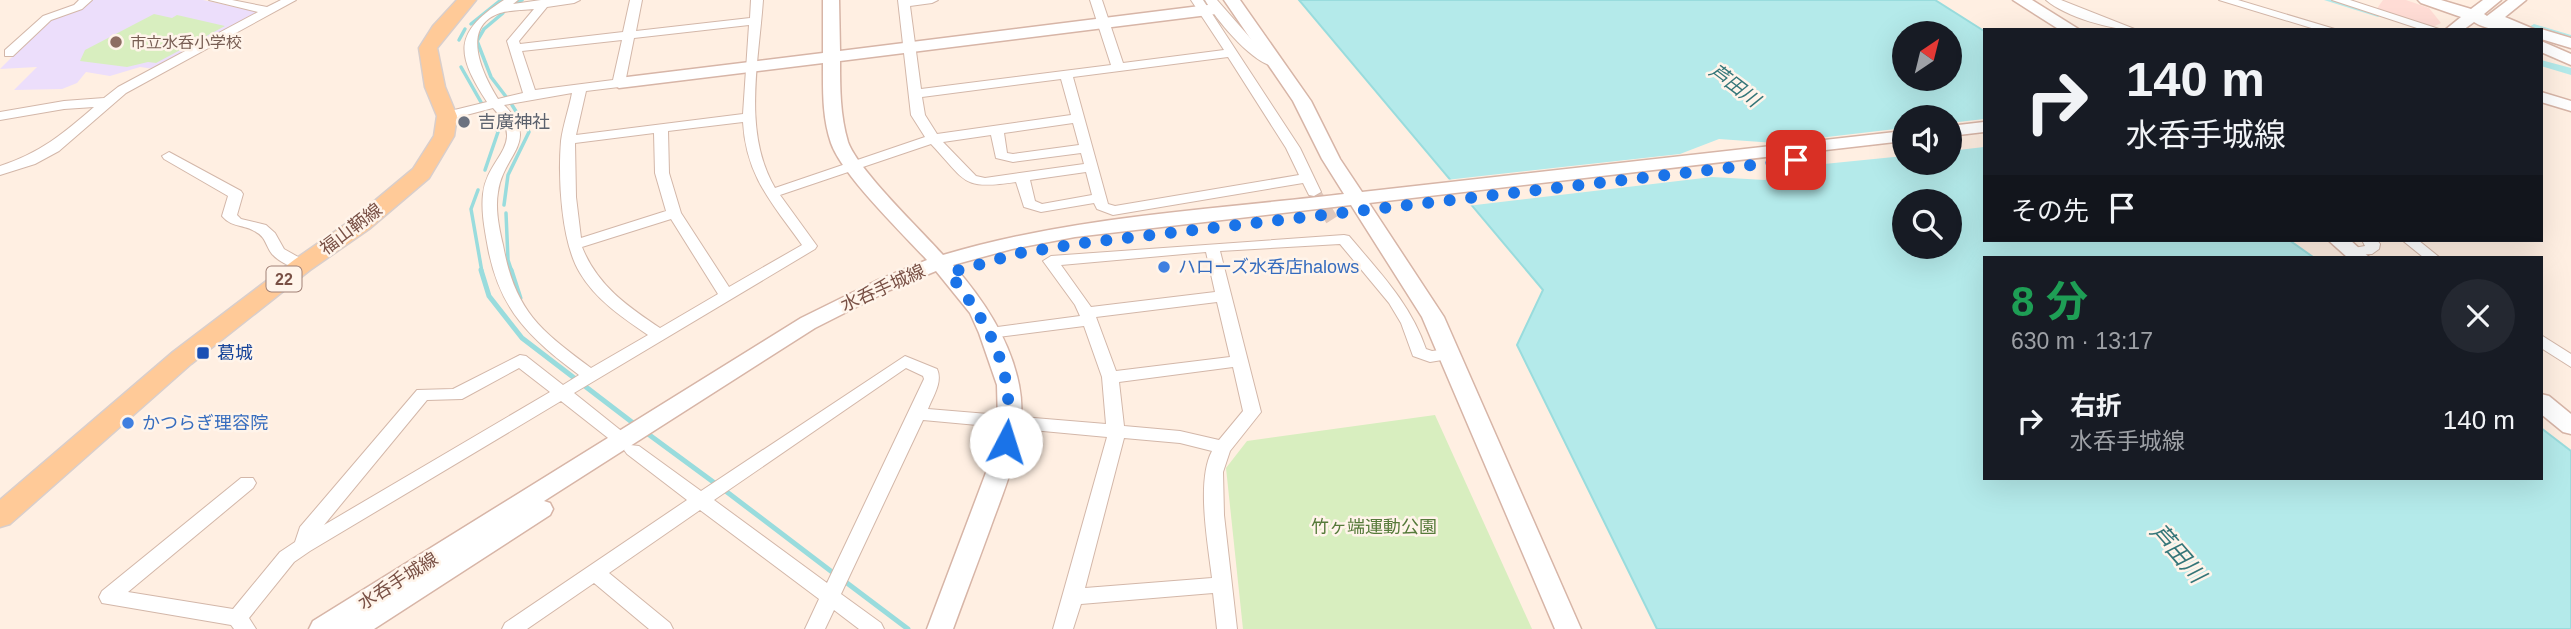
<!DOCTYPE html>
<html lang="ja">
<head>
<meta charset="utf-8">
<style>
  :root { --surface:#171b24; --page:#242831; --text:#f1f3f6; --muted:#9ea1a6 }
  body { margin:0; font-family:Arial,"Noto Sans JP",sans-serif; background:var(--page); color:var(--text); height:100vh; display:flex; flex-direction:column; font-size:26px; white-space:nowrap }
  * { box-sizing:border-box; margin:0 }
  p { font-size:23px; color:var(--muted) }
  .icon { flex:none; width:38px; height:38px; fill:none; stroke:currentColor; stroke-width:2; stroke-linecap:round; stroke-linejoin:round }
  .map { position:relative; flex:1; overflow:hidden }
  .sheet { position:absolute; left:1983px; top:256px; width:560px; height:224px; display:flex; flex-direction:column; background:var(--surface); border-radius:0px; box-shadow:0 7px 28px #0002 }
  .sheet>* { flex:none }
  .banner { position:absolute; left:1983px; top:28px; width:560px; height:214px; border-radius:0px; box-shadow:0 7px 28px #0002; background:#171b24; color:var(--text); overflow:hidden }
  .needle { width:46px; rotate:35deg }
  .fabs { position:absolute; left:1892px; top:21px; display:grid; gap:14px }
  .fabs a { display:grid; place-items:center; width:70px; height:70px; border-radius:50%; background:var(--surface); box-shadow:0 7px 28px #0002; font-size:35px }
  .pin { position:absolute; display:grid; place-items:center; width:60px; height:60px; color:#fff; margin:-30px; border-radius:14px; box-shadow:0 4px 10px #0006 }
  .me { position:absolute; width:77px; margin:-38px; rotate:5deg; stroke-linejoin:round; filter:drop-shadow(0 0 5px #0008) }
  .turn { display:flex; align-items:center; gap:24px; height:147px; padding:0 28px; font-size:32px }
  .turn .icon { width:91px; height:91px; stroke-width:2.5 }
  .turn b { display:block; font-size:49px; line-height:60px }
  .then { display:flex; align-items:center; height:66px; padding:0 28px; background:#0003; gap:14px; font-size:26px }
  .round { display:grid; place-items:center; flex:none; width:74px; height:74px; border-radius:37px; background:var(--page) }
  .head { display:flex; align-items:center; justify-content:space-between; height:119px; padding:0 28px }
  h1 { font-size:42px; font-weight:700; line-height:52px; color:#1e9e55 }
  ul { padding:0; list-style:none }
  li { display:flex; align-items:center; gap:21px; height:91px; padding:0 28px }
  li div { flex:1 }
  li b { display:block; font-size:26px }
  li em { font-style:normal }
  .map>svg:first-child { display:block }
  .commercial { fill:#ffdcd5 }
  .education { fill:#ecdefb }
  .green { fill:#d8eebf }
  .water { fill:#b4eaea; stroke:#99dcdd; stroke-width:2; fill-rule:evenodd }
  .pier { fill:#ffefe2 }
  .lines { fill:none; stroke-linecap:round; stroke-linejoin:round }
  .stream-far1 { stroke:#99dcdd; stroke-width:3.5 }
  .stream { stroke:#99dcdd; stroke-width:5 }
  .canal { fill:#b4eaea; fill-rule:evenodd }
  .street-tunnel { stroke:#dec7bb; stroke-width:13; stroke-dasharray:13 7; stroke-linecap:butt }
  .street-casing { stroke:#d3b7a9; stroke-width:2 }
  .secondary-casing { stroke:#d7b5a7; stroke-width:3 }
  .primary-casing { stroke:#d9cecb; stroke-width:3 }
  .street { fill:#fff; fill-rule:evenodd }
  .secondary { fill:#fff; fill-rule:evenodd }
  .primary { fill:#ffca98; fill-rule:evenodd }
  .route { stroke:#1a73e8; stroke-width:12; stroke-dasharray:0 21.6 }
  .education-dot { fill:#8d6e63; stroke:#fff4ea; stroke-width:2.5 }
  .worship-dot { fill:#6b7280; stroke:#fff4ea; stroke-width:2.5 }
  .shop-dot { fill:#3f7fe0; stroke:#fff4ea; stroke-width:2.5 }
  .transit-dot { fill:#1a4fb4; stroke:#fff4ea; stroke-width:2.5 }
  .labels { text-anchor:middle; stroke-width:5; stroke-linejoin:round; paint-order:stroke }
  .far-education-label { font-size:16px; fill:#785e54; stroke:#fff4ea; text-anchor:start }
  .shield { fill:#fff4ea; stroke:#a18176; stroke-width:2 }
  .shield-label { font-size:16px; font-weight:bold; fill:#795045 }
  .worship-label { font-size:18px; fill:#5b616d; stroke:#fff4ea; text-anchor:start }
  .street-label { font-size:18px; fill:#795045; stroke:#fff4ea }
  .shop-label { font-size:18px; fill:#366cbe; stroke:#fff4ea; text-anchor:start }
  .transit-label { font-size:18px; fill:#164399; stroke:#fff4ea; text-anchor:start }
  .park-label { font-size:18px; fill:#567a3a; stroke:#fff4ea }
  .water-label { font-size:19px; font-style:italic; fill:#357679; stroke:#fff4ea }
  .near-water-label { font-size:23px; font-style:italic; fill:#357679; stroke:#fff4ea }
</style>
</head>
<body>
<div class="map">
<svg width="2571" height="629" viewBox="0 0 2571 629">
  <rect width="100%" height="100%" fill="#ffefe2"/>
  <path class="commercial" d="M2383,0h23l23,8 12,15 -8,4 -57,-17z"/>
  <path class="education" d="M89,0h114l55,12 -103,57 -15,-2 -30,9 -24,-4 -9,11 -15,6 -48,1 23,-23 -37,2 50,-50z"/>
  <g class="green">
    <path d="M154,14l18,4 5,-3 48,11 -69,37 -8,-1 -21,5 -47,-6 5,-11z"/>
    <path d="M1435,415l97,214h-289l-17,-161 21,-27z"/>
  </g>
  <path class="water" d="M1299,0h636l49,31v209h305l24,17h-329v221h557v-50l30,23v178h-914l-140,-284 26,-55zM1904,33h46v46h-46zM1904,117h46v46h-46zM1904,201h46v46h-46z"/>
  <g class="pier">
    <path d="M1984,119v28l-34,4v-28z"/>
    <path d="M1904,128v28l-100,10 -39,14 -53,-3 -245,29 -21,-26 234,-26 39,-15 56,4z"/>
  </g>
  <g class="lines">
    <g class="stream-far1">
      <path d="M511,7l11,-7"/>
      <path d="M503,13l-19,16 -7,12 14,36 16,21"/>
      <path d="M471,24l30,-24"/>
      <path d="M459,40l6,-11"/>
      <path d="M461,67l37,65 -13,38"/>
      <path d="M478,190l-7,19 11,63"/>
      <path d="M504,205l4,-30 21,-43 -17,-27"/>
      <path d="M506,213l2,47 4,12"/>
    </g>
    <g class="stream">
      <path d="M481,270l8,26 33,42 115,88"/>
      <path d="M511,270l9,28"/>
      <path d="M644,431l72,53"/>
      <path d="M723,489l113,86"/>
      <path d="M843,580l65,49"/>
    </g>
    <g class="canal">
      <path d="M2324,0h16l43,14 -5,3z"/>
      <path d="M2534,24l37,11v6l-30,-9v-2l-11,-1 -1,-2z"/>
      <path d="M2541,60l30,8v7l-30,-9z"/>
    </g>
    <path class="street-tunnel" d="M1314,192l20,31"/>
    <defs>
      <g id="street">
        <path d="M79,0h13l-10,9 -31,11 -38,36h-8v-6l38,-34 31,-11z"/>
        <path d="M209,0h23l35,7 14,-7h15l-170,93 -67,58 -24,13 -35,11v-9c40,-13 63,-32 94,-59l-30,2 -64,11v-8l64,-11 40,-3 14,-11 140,-75z"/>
        <path d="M504,0h14l-5,4 28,-4h39l-6,3 -27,4 -28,34 1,3 103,-12 7,-32h12l-6,31 114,-13 1,-18h12c-4,60 -21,132 12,188l150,-51 -14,-22 -13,-115h40l-6,3 -22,3 11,83 190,-24 -21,-65h12l21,63 101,-13 -33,-50h12l97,148 21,44 -7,4 -5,-1 -6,-12 -190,32 -16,-6 -3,-6 -53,9 -17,-5 -8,-25c-55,8 -49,0 -85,-38l-151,51 37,51 -2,3 -241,144 55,44 3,4 -2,4 9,1 62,45 204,-135 32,13c6,13 -4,27 -9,40l178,15 -4,-47 -18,-51 -94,12 -8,-5 8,-5 90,-12 -5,-11 -32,-44 8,-5 293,-21 5,1c31,37 61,67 77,113l6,2 16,-2 8,5 -2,4 -24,4 -17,-6 -12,-33 -12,-20 -49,-59 -120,7 41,161 -31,39 -7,21 1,43 13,114h-20l-4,-36 -132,11 -8,25h-20l54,-192 -184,-17 -82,174 40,29 3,6h-25l-25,-19 -9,19h-20l14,-30 -119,-89 -91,63 61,50 3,6h-24l-55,-46 -67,46h-25l3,-6 182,-123 -60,-46 -3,-4 2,-4 -9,-1 -56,-44 -251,150 -16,11 -45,56 7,11h-22l-3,-4 -129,-22 -3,-6 3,-6 139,-113h12l3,5 -3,5 -125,104 105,17 47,-57 15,-10 5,-15 117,-137 36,-1 67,-34 6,1 37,29 16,-10c-49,-37 -79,-64 -91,-127 -3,-17 -7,-36 -5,-54 4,-38 45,-49 10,-86l-46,12 -7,-4 2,-3 45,-11c-32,-49 -33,-70 17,-102zM534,9l-27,32 16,52 -25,6c-15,-24 -39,-72 2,-86 9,-3 24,-3 34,-4zM749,25l-6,89 -167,21 10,-44 33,-4 6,-4 9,-45zM622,40l-9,40 -78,10 -13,-39zM1228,57l58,91 13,27 -184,31 -7,-2 -35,-127zM1061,79l10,36 -134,19 -12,-19 -3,-18zM572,93c-3,16 -9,32 -11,48 -3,37 0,101 19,132 16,27 43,45 68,62l-57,33c-51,-38 -76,-57 -88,-123 -4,-17 -8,-36 -5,-53 5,-38 43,-50 6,-87zM743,122c3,54 29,81 59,123l-73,42 -48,-74 -12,-40 -1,-42zM1073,123l6,22 -66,9 -6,-1 -3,-20zM654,133l1,40 11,38 -85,27 -5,-41 -1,-54zM991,135l5,23 17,4 68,-9 3,11 -99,14 -9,-2 -33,-34zM1086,172l6,23 -50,9 -7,-3 -5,-21zM671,219l47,75 -58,34c-33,-22 -63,-43 -78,-81zM1206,252l9,40 -124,15 -30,-42zM1217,302l13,55 -114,14 -20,-54zM1233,367l10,44 -24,29 -39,-9 -56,-5 -5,-44zM519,368l31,24 -226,133 103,-125 35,-1zM906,368l17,8 1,3 -97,204 -113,-83zM1124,438l56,5 32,8c-16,30 -4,93 0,127l-127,10z"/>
        <path d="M1205,0h12l49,56 15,5v6c-24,3 -64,-46 -76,-67z"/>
        <path d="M2046,0h15l76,30c-26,0 -71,-13 -91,-30z"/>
        <path d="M2219,0h19l100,30h-20z"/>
        <path d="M2332,0h18l92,30h-19z"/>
        <path d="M169,152l72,39 2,3 -6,21 4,4 25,6 9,8 9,16 23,13 3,3 -3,3c-10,3 -28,-6 -35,-14 -6,-7 -6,-17 -16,-22 -12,-8 -24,-4 -34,-16l6,-20 -64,-37 -2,-3z"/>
        <path d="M2362,240h15l3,4 -1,5 -7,5 -24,1 -2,-3 2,-3 17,-3z"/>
        <path d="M2402,240h16l21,17h-16z"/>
        <path d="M2541,335l30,19v13l-30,-19z"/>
      </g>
      <g id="secondary">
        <path d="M823,0h16l1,51 376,-47 8,5 -8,5 -376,47c0,27 0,54 8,81 10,28 73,88 95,113 130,-39 268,-45 401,-61l-22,-35 -29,-58 -69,-101h16l71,101 29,58 22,33 542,-61v10l-535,62 75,114 137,312h-26l-133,-312 -71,-112 -276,32 -63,12 -59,16c30,34 57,74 66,120 10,49 -13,99 -29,144 -12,33 -25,67 -37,100h-26l63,-167 8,-39 -1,-38 -18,-52 -9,-20 -34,-42 -46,19 -75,38 -271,173 6,2 3,6 -3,6 -176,114h-65l4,-8 488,-303 75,-37 51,-21c-25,-27 -85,-85 -96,-117 -9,-26 -8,-54 -8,-80l-204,25 -8,-5 8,-5 204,-25z"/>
        <path d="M2013,0h19l48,30h-20z"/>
        <path d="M2418,0h23l30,9 12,-9h18l-17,14 3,2 21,-16h18l-21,17 31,13c-22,0 -45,3 -62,-8l-11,8h-18l16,-13 -40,-14z"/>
        <path d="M2541,29l30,9v10l-30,-9v-9h-2z"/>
        <path d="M2541,41l30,13v11l-30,-13z"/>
        <path d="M2541,92l30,9v10l-30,-9z"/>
        <path d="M1984,122v10l-34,4v-10z"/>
        <path d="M2328,240h22l19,17h-22z"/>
        <path d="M2541,394l8,2 22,18v20l-8,-2 -22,-18z"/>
      </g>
      <path id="primary" d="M457,0h19l-39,48 8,39 12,29 -3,20 -25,42 -60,51 -59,41 -119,94 -181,160 -10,3v-27l173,-148 121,-92 59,-41 60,-50 21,-33 3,-20 -12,-29 -6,-39 14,-22z"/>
    </defs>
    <use href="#street" class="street-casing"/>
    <use href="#secondary" class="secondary-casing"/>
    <use href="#primary" class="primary-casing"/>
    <use href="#street" class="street"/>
    <use href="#secondary" class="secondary"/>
    <use href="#primary" class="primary"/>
  </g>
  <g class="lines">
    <path class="route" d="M1006,442c11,-70 -15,-115 -57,-169l71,-20 63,-10 713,-83"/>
  </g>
  <circle class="education-dot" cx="116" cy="42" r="7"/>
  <circle class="worship-dot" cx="464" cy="122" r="7"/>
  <g class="shop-dot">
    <circle cx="1164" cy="267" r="7"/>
    <circle cx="128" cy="423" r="7"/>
  </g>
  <rect class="transit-dot" x="196" y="346" width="14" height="14" rx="3.5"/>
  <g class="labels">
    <g class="far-education-label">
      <text x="130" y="48">市立水呑小学校</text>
    </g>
    <rect class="shield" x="266.5" y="266.5" width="35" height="25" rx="5"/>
    <g class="shield-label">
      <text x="284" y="285">22</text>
    </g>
    <g class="worship-label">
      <text x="478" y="128">吉廣神社</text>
    </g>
    <g class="street-label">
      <text transform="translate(351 229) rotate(-37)" y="6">福山鞆線</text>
      <text transform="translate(883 288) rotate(-24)" y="6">水呑手城線</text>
      <text transform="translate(398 581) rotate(-32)" y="6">水呑手城線</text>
    </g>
    <g class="shop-label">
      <text x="1178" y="273">ハローズ水呑店halows</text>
      <text x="142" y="429">かつらぎ理容院</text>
    </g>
    <g class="transit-label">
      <text x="217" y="359">葛城</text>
    </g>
    <g class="park-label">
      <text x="1374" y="533">竹ヶ端運動公園</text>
    </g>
    <g class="water-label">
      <text transform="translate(1735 85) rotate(37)" y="7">芦田川</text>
    </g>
    <g class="near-water-label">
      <text transform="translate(2178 553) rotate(49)" y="8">芦田川</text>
    </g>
  </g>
</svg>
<div class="fabs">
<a><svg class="needle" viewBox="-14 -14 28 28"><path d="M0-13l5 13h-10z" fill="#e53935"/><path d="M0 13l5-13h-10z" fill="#9ea1a6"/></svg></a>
<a><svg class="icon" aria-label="sound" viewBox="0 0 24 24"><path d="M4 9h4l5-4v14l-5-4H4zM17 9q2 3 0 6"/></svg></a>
<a><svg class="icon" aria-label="search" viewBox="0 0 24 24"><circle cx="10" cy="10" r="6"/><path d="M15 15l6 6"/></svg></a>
</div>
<div class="pin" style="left:1796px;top:160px;background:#d93025"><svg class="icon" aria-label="arrive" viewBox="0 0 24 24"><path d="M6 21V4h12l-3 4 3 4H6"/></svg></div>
<svg class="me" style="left:1006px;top:442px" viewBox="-20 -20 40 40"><circle r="19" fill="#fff"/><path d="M0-13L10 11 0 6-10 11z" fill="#1a73e8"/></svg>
<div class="banner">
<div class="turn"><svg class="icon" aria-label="right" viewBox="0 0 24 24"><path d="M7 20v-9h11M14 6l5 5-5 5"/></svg><div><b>140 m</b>水呑手城線</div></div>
<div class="then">その先<svg class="icon" aria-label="arrive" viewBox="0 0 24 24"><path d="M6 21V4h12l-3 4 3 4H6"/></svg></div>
</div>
<section class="sheet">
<div class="head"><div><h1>8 分</h1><p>630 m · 13:17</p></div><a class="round"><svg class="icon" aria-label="close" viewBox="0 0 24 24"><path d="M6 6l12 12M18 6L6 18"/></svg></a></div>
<ul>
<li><svg class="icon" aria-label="right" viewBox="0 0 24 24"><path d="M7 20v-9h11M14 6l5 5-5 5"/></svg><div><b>右折</b><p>水呑手城線</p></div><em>140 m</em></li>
</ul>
</section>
</div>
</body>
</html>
